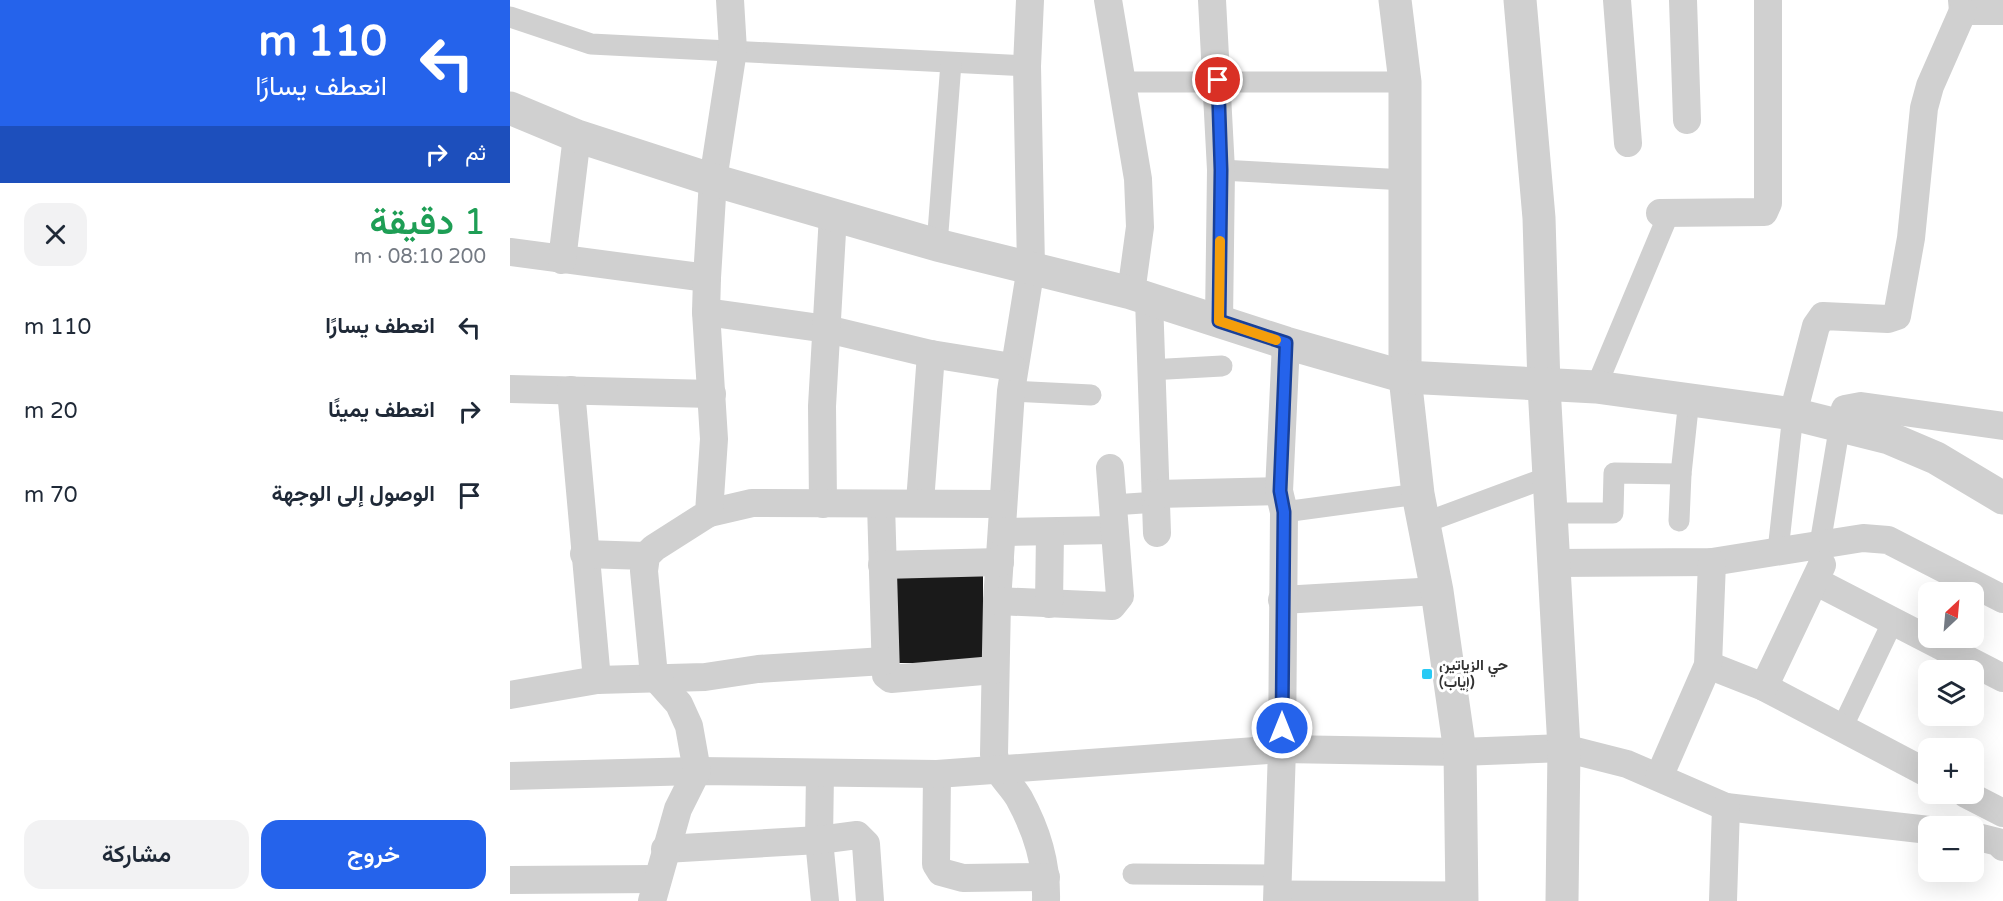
<!DOCTYPE html>
<html lang="ar">
<head>
<meta charset="utf-8">
<style>
  :root { --surface:#fff; --page:#f2f2f3; --text:#1f2937; --muted:#747a83; --accent:#2563eb }
  body { margin:0; font-family:"Varela Round",Vazirmatn,sans-serif; background:var(--page); color:var(--text); direction:rtl; height:100vh; display:flex; flex-direction:column; font-size:22px; white-space:nowrap }
  * { box-sizing:border-box; margin:0 }
  p { font-size:20px; color:var(--muted) }
  .icon { flex:none; width:33px; height:33px; fill:none; stroke:currentColor; stroke-width:2; stroke-linecap:round; stroke-linejoin:round }
  .map { position:relative; flex:1; overflow:hidden; direction:ltr }
  .details { display:flex; flex-direction:column; background:var(--surface); width:510px }
  .details>* { flex:none }
  .top-card { background:#2563eb; color:#fff; overflow:hidden }
  .needle { width:39px; rotate:26deg }
  .buttons { position:absolute; left:1408px; top:582px; display:grid; gap:12px }
  .buttons a { display:grid; place-items:center; width:66px; height:66px; border-radius:12px; background:var(--surface); box-shadow:0 6px 24px #0002; font-size:30px }
  .pin { position:absolute; display:grid; place-items:center; width:51px; height:51px; color:#fff; margin:-26px; border:3px solid #fff; border-radius:50%; box-shadow:0 2px 6px #0007 }
  .me { position:absolute; width:66px; margin:-33px; rotate:0deg; stroke-linejoin:round; filter:drop-shadow(0 0 4px #0008) }
  .turn { display:flex; align-items:center; gap:21px; height:126px; padding:0 24px; font-size:27px }
  .turn .icon { width:78px; height:78px; stroke-width:2.5 }
  .turn b { display:block; font-size:42px; line-height:51px }
  .then { display:flex; align-items:center; height:57px; padding:0 24px; background:#0003; gap:12px; font-size:22px }
  .round { display:grid; place-items:center; flex:none; width:63px; height:63px; border-radius:18px; background:var(--page) }
  .headline { display:flex; align-items:center; justify-content:space-between; height:102px; padding:0 24px }
  h1 { font-size:36px; font-weight:600; line-height:45px; color:#1e9e55 }
  .action { display:flex; gap:12px; margin-top:auto; padding:12px 24px }
  .action a { flex:1; height:69px; border-radius:18px; background:var(--accent); color:#fff; font-size:24px; font-weight:600; line-height:69px; text-align:center }
  .action a+a { background:var(--page); color:var(--text) }
  ul { padding:0; list-style:none }
  li { display:flex; align-items:center; gap:18px; height:84px; padding:0 24px }
  li div { flex:1 }
  li b { display:block; font-size:22px }
  li em { font-style:normal }
  main { display:flex; flex:1; min-height:0 }
  .map>svg:first-child { display:block }
  .building { fill:#1a1a1a }
  .lines { fill:none; stroke-linecap:round; stroke-linejoin:round }
  .pedestrian { stroke:#d0d0d0; stroke-width:21 }
  .minor { stroke:#d0d0d0; stroke-width:28 }
  .tertiary { stroke:#d0d0d0; stroke-width:33 }
  .route-casing { stroke:#184099; stroke-width:15 }
  .route { stroke:#2563eb; stroke-width:10 }
  .slow { stroke:#f59e0b; stroke-width:10 }
  .poi-dot { fill:#29caf5; stroke:#fff; stroke-width:2 }
  .labels { text-anchor:middle; stroke-width:6; stroke-linejoin:round; paint-order:stroke }
  .poi-label { font-size:15px; font-weight:bold; fill:#333; stroke:#fff; text-anchor:start }
</style>
</head>
<body>
<main>
<div class="map">
<svg width="1493" height="901" viewBox="0 0 1493 901">
  <rect width="100%" height="100%" fill="#fff"/>
  <path class="building" d="M383,573l90,1v89h-90z"/>
  <g class="lines">
    <g class="pedestrian">
      <path d="M0,17l81,27 436,22"/>
      <path d="M611,82h284"/>
      <path d="M711,170l185,10"/>
      <path d="M427,245l14,-182"/>
      <path d="M639,370l73,-4"/>
      <path d="M1086,387l73,-174"/>
      <path d="M501,391l80,4"/>
      <path d="M603,505l44,-3"/>
      <path d="M774,512l134,-18"/>
      <path d="M1042,513h61l1,-40 67,1"/>
      <path d="M1169,521l2,-47 8,-75"/>
      <path d="M914,523l127,-47"/>
      <path d="M1310,544l20,-120"/>
      <path d="M1268,551l15,-137"/>
      <path d="M1332,728l51,-107"/>
      <path d="M623,874l144,1"/>
      <path d="M767,891l185,1"/>
    </g>
    <g class="minor">
      <path d="M520,0l-3,66 4,201 -20,124 -14,210 -3,153c3,22 14,26 25,44 18,33 28,65 27,103"/>
      <path d="M598,0l30,179 2,48 -9,66"/>
      <path d="M702,0l9,170 -2,151"/>
      <path d="M1107,0l11,143"/>
      <path d="M1173,0l4,120"/>
      <path d="M1452,0l1,11h40"/>
      <path d="M1150,213l104,-1 4,-9v-203"/>
      <path d="M0,252l197,26"/>
      <path d="M52,260l15,-124"/>
      <path d="M639,299l8,234"/>
      <path d="M196,312l121,17 104,25 81,13"/>
      <path d="M0,389l202,5"/>
      <path d="M61,390l26,290"/>
      <path d="M1283,414l23,-88 7,-10 65,3 9,-3 14,-78 13,-130 6,-22 33,-75"/>
      <path d="M1330,424l5,-15 16,-3 142,20"/>
      <path d="M647,494l122,-3"/>
      <path d="M410,502l11,-148"/>
      <path d="M313,504l-1,-98 11,-191"/>
      <path d="M371,504l5,171 5,4 103,-9"/>
      <path d="M199,513l43,-10 250,1"/>
      <path d="M492,532l112,-2"/>
      <path d="M74,554l62,2"/>
      <path d="M1045,563l157,-1 151,-24 25,2 115,59"/>
      <path d="M372,565l118,-3"/>
      <path d="M1305,581l188,97"/>
      <path d="M772,600l155,-9"/>
      <path d="M487,601l115,5 8,-10 -10,-128"/>
      <path d="M539,604l1,-71"/>
      <path d="M1198,665l56,22 165,87"/>
      <path d="M1254,687l58,-122"/>
      <path d="M0,695l87,-15 108,-3 53,-8 126,-8"/>
      <path d="M310,773l-1,67 6,61"/>
      <path d="M427,774l-1,90 5,8 22,6 83,-1"/>
      <path d="M0,776l187,-5 240,3 345,-25 178,3 104,-4 63,16 99,43 203,23"/>
      <path d="M1149,777l49,-112 4,-103"/>
      <path d="M1456,794l37,19"/>
      <path d="M1464,836l24,6 5,5"/>
      <path d="M155,849l154,-9 38,-5 9,9 4,57"/>
      <path d="M0,880l147,-1"/>
      <path d="M142,901l26,-92 19,-38 -8,-45 -10,-22 -25,-28 -10,-105 2,-15 8,-8 55,-35 5,-74 -8,-127 1,-34 6,-98 20,-130 -3,-50"/>
      <path d="M767,901l5,-152 2,-237 -5,-21 7,-148"/>
      <path d="M1213,901l3,-94"/>
    </g>
    <g class="tertiary">
      <path d="M885,0l10,82v295l13,117 19,97 23,161 2,149"/>
      <path d="M1010,0l19,218 5,168 20,362 -2,153"/>
      <path d="M0,108l67,28 136,44 224,65 194,48 155,50 119,34 191,10 197,27 96,24 47,20 67,40"/>
    </g>
  </g>
  <g class="lines">
    <defs>
      <path id="route" d="M708,80l3,90 -2,151 67,22 -6,148 4,21 -2,216"/>
    </defs>
    <use href="#route" class="route-casing"/>
    <use href="#route" class="route"/>
    <path class="slow" d="M710,241l-1,80 57,19"/>
  </g>
  <rect class="poi-dot" x="911" y="668" width="12" height="12" rx="3"/>
  <g class="labels">
    <g class="poi-label">
      <text x="929" y="670">حي الزياتين<tspan x="929" dy="17">(إياب)</tspan></text>
    </g>
  </g>
</svg>
<div class="buttons">
<a><svg class="needle" viewBox="-14 -14 28 28"><path d="M0-13l5 13h-10z" fill="#e53935"/><path d="M0 13l5-13h-10z" fill="#747a83"/></svg></a>
<a><svg class="icon" aria-label="layers" viewBox="0 0 24 24"><path d="M12 4l9 5-9 5-9-5zM3 14l9 5 9-5"/></svg></a>
<a>+</a>
<a>−</a>
</div>
<div class="pin" style="left:708px;top:80px;background:#d93025"><svg class="icon" aria-label="arrive" viewBox="0 0 24 24"><path d="M6 21V4h12l-3 4 3 4H6"/></svg></div>
<svg class="me" style="left:772px;top:728px" viewBox="-20 -20 40 40"><circle r="17" fill="#2563eb" stroke="#fff" stroke-width="3"/><path d="M0-11L8 9 0 5-8 9z" fill="#fff"/></svg>
</div>
<section class="details">
<div class="top-card">
<div class="turn"><svg class="icon" aria-label="left" viewBox="0 0 24 24"><path d="M17 20v-9H6M10 6l-5 5 5 5"/></svg><div><b>110 m</b>انعطف يسارًا</div></div>
<div class="then">ثم<svg class="icon" aria-label="right" viewBox="0 0 24 24"><path d="M7 20v-9h11M14 6l5 5-5 5"/></svg></div>
</div>
<div class="headline"><div><h1>1 دقيقة</h1><p>200 m · 08:10</p></div><a class="round"><svg class="icon" aria-label="close" viewBox="0 0 24 24"><path d="M6 6l12 12M18 6L6 18"/></svg></a></div>
<ul>
<li><svg class="icon" aria-label="left" viewBox="0 0 24 24"><path d="M17 20v-9H6M10 6l-5 5 5 5"/></svg><div><b>انعطف يسارًا</b></div><em>110 m</em></li>
<li><svg class="icon" aria-label="right" viewBox="0 0 24 24"><path d="M7 20v-9h11M14 6l5 5-5 5"/></svg><div><b>انعطف يمينًا</b></div><em>20 m</em></li>
<li><svg class="icon" aria-label="arrive" viewBox="0 0 24 24"><path d="M6 21V4h12l-3 4 3 4H6"/></svg><div><b>الوصول إلى الوجهة</b></div><em>70 m</em></li>
</ul>
<div class="action"><a>خروج</a><a>مشاركة</a></div>
</section>
</main>
</body>
</html>
